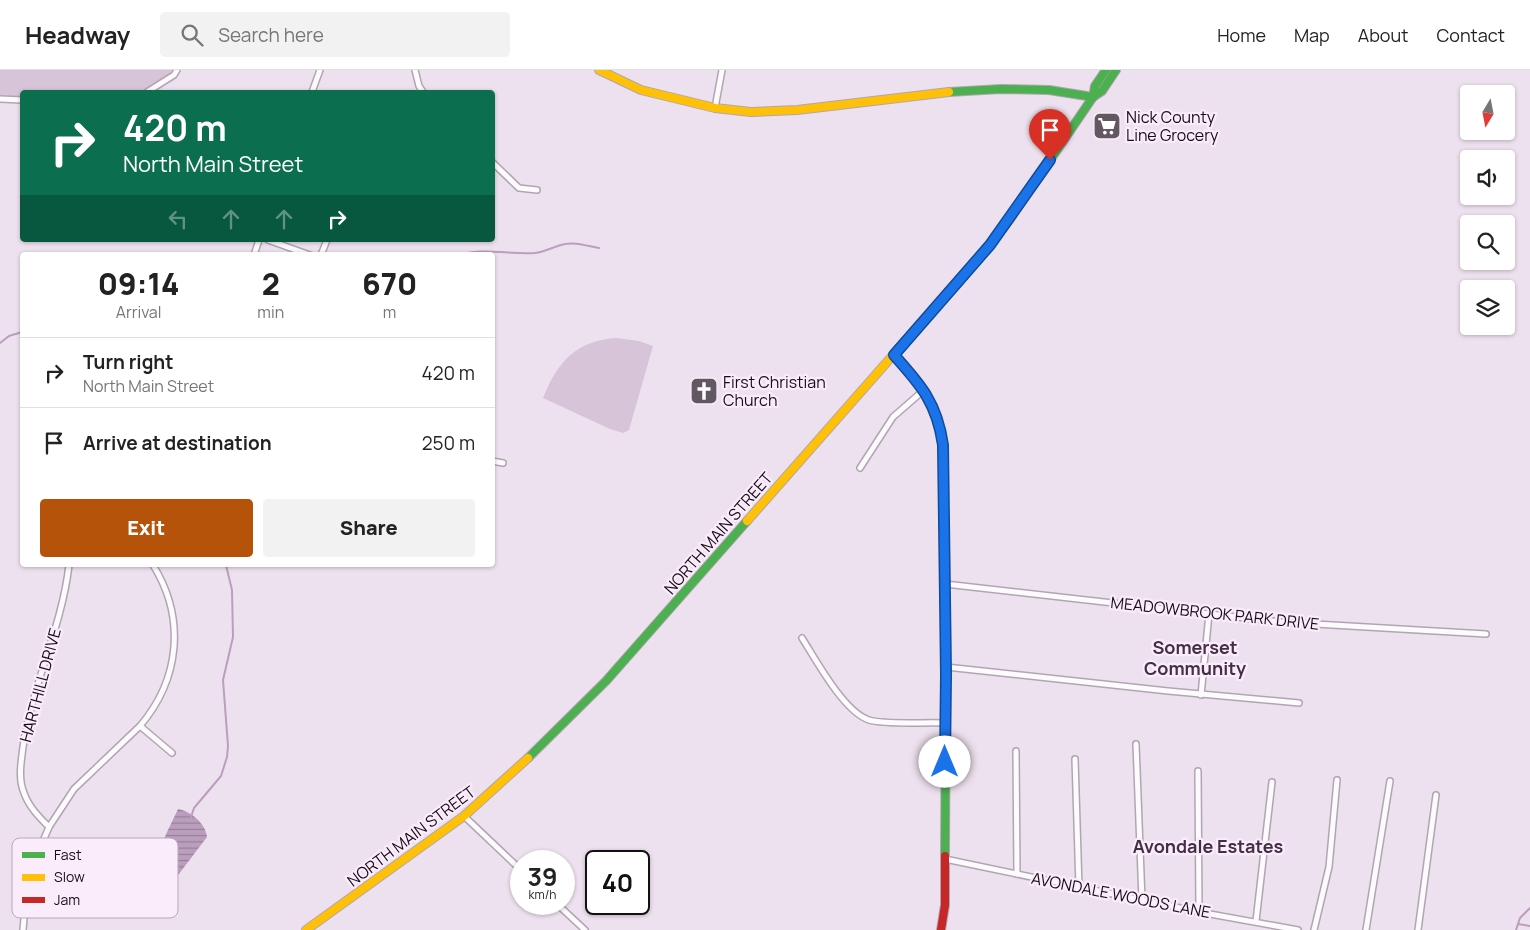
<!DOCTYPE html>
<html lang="en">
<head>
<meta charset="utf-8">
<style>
  :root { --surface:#fff; --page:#f2f2f2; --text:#222; --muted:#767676; --line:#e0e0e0; --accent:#b45309 }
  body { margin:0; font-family:Manrope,sans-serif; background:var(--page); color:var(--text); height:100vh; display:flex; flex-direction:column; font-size:19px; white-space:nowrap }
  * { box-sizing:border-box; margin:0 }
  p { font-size:16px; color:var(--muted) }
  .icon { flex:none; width:28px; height:28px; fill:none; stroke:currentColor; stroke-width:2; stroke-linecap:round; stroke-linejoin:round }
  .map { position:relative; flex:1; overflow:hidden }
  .side { position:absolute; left:20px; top:182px; width:475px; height:315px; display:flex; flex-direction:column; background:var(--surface); border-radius:5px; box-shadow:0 1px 4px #0004 }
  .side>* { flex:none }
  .guide { position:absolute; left:20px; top:20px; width:475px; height:152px; border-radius:5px; box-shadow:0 1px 4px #0004; background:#0b6e4f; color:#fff; overflow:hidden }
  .needle { width:32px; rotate:190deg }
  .buttons { position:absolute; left:1460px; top:15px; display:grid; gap:10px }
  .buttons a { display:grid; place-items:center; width:55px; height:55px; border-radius:5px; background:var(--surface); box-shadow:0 1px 4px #0004; font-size:25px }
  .speed { position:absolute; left:510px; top:780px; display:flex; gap:10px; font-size:25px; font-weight:700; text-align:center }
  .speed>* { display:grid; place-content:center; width:65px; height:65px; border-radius:50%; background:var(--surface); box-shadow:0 1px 4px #0004; line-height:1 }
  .speed small { font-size:12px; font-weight:400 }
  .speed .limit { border:2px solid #111; border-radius:8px; background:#fff; color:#111 }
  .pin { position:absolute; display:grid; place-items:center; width:42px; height:42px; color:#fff; margin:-51px -21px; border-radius:50% 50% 50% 0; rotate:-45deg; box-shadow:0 0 5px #0007 }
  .pin .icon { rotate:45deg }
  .me { position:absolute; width:55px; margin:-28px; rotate:0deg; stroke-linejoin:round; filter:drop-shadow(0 0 4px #0008) }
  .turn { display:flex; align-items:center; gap:18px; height:105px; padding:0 20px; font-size:22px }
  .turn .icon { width:65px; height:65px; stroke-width:2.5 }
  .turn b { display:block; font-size:35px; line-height:42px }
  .lanes { display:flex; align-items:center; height:48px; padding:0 20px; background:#0003; justify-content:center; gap:25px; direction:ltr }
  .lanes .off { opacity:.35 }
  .eta { display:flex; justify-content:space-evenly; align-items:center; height:85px; text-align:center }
  .eta b { font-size:30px; font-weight:800; line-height:35px }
  .button { display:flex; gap:10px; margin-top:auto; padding:10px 20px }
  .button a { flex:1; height:58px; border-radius:5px; background:var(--accent); color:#fff; font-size:20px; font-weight:800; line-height:58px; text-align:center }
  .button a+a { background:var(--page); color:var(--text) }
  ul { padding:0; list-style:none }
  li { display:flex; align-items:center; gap:15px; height:70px; padding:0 20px; border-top:1px solid var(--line) }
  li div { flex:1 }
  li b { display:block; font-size:19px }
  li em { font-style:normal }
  header { display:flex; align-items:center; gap:30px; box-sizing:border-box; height:70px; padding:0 25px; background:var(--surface); border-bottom:1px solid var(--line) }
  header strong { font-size:24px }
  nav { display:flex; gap:28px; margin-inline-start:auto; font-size:18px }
  .search { width:350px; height:45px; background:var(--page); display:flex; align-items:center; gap:12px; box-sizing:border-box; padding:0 18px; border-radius:5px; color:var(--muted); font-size:19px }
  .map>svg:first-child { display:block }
  .pitch { fill:#d7c4d8 }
  .water { fill:url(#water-rules) }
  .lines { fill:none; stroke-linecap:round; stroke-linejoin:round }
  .stream { stroke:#bb9ebd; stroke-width:2 }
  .street-casing { stroke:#b0a6b1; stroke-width:8 }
  .fast-casing { stroke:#b0a6b1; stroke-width:10 }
  .slow-casing { stroke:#b0a6b1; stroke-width:10 }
  .jam-casing { stroke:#b0a6b1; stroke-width:10 }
  .street { stroke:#fcfafd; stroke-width:5 }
  .fast { stroke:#4caf50; stroke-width:8 }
  .slow { stroke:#ffc107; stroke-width:8 }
  .jam { stroke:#c62828; stroke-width:8 }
  .route-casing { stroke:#114b97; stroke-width:12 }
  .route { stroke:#1a73e8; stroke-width:9 }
  .labels { text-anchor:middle; stroke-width:4.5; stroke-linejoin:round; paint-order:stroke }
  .poi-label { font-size:16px; fill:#160e16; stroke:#fbecfc; text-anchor:start }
  .street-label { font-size:16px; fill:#160e16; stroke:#fbecfc }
  .neighbourhood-label { font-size:18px; font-weight:bold; fill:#422f44; stroke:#fbecfc }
  .key { fill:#fbecfc; stroke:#b6a9b7; stroke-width:1 }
  .key-label { font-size:14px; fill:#160e16 }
</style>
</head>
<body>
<header>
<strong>Headway</strong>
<div class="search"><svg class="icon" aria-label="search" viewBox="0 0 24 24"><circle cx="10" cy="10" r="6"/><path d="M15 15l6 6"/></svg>Search here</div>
<nav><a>Home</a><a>Map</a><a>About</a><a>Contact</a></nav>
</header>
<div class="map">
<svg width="1530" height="860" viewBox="0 0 1530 860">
  <defs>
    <pattern id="water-rules" width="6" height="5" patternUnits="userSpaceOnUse" patternTransform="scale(1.25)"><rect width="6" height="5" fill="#bb9ebd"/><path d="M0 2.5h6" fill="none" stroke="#977f99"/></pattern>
  </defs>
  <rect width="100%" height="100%" fill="#eee1ef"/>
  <g class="pitch">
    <path d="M0,0h173c-8,11 -22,19 -34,22h-117v6l-22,-1z"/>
    <path d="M617,268l22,3 14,5 -24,84 -6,3 -13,-4 -67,-31c14,-36 34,-58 74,-60z"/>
  </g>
  <path class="water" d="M178,739c13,2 28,15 29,28l-41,54 -8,5 -8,1c-10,-14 21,-72 28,-88z"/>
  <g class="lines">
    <g class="stream">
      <path d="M459,185c26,-8 50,0 76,-2 10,-1 18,-6 26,-8 12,-4 26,1 38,3"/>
      <path d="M0,273l9,-7 13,-4"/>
      <path d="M191,747l3,-9 27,-32 6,-19 1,-11 -5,-66 10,-43 -1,-47 -6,-25"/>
      <path d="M1518,854l12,2"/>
      <path d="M1516,860l4,-12 10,-10"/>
    </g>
    <defs>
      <g id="street">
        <path d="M415,0l4,16 4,6"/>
        <path d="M147,22l27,-17 3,-5"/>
        <path d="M312,22l8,-22"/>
        <path d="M0,29l22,1"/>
        <path d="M715,38l7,-38"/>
        <path d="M492,92l27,26 18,2"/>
        <path d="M268,170l42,15"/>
        <path d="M254,185l5,-15"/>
        <path d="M321,185l6,-15"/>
        <path d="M492,391l11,2"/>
        <path d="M860,398l33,-51 31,-27"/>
        <path d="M945,514l336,38 205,12"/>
        <path d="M802,568c14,22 42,74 67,82 17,5 56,2 76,3"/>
        <path d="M946,597l222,24 131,12"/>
        <path d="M1201,625l8,-81"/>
        <path d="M140,656l32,27"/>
        <path d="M1136,674l6,156"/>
        <path d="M1016,681l1,123"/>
        <path d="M1075,689l4,128"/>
        <path d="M1198,701l1,141"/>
        <path d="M464,746l57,54"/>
        <path d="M49,757c-10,-10 -20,-20 -25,-34 -6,-14 -3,-31 -1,-46 9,-62 39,-120 46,-182"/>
        <path d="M945,789l254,53 99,18"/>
        <path d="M557,834l28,26"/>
        <path d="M1256,851l16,-139"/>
        <path d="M23,860l3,-36 8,-32 15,-35 25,-38 66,-63c40,-47 46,-108 13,-161"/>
        <path d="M1314,860l15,-63 8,-87"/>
        <path d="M1366,860l24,-149"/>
        <path d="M1418,860l18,-135"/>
      </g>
      <g id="fast">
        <path d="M949,22l52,-3 48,1 44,7"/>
        <path d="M1093,27l2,-11 11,-16"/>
        <path d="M931,242l59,-67 20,-26 83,-122 9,-6 14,-21"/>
        <path d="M944,479l2,125 -1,182"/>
        <path d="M528,688l78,-77 141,-160"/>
      </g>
      <g id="slow">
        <path d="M599,0l42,20 74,18 36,4 46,-2 152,-18"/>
        <path d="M747,451l184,-209"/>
        <path d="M306,860l158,-114 64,-58"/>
      </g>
      <g id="jam">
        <path d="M894,285c26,29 42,51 49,90l1,104"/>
        <path d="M941,860l4,-25v-49"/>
      </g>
    </defs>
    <use href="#street" class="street-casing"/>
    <use href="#fast" class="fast-casing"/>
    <use href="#slow" class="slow-casing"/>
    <use href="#jam" class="jam-casing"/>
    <use href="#street" class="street"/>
    <use href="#fast" class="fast"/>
    <use href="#slow" class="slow"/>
    <use href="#jam" class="jam"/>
  </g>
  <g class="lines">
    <defs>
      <path id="route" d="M945,692l1,-88 -3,-229c-6,-42 -22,-60 -49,-90l96,-110 60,-85"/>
    </defs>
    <use href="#route" class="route-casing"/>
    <use href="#route" class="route"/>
  </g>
  <defs>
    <symbol id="supermarket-square" viewBox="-11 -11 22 22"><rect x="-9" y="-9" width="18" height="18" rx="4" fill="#625862" stroke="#fbecfc"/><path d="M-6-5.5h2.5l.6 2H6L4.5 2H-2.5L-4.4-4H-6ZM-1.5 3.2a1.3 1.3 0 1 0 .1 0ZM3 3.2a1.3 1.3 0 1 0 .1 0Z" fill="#fff"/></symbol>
    <symbol id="church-square" viewBox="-11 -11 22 22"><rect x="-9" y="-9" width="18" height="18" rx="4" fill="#625862" stroke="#fbecfc"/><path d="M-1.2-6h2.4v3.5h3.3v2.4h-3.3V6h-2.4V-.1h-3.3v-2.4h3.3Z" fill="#fff"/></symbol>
  </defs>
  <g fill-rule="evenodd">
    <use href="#supermarket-square" x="1091" y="40" width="32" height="32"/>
    <use href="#church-square" x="688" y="305" width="32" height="32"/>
  </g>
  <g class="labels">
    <g class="poi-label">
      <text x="1126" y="53">Nick County<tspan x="1126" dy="18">Line Grocery</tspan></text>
      <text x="723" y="318">First Christian<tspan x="723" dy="18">Church</tspan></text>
    </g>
    <g class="street-label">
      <text transform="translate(718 463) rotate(-49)" y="6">NORTH MAIN STREET</text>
      <text transform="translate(1215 543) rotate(6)" y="6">MEADOWBROOK PARK DRIVE</text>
      <text transform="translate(40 615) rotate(-75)" y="6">HARTHILL DRIVE</text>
      <text transform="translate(411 766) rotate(-37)" y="6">NORTH MAIN STREET</text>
      <text transform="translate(1121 825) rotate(11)" y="6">AVONDALE WOODS LANE</text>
    </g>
    <g class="neighbourhood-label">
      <text x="1195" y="584">Somerset<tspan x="1195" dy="21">Community</tspan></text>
      <text x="1208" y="783">Avondale Estates</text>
    </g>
  </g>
  <rect x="12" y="768" width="166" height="80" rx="8" class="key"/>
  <rect x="22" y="782" width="23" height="6" fill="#4caf50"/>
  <rect x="22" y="804" width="23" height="7" fill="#ffc107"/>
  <rect x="22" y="827" width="23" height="6" fill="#c62828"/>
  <g class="key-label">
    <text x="54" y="790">Fast</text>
    <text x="54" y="812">Slow</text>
    <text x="54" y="835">Jam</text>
  </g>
</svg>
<div class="buttons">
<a><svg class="needle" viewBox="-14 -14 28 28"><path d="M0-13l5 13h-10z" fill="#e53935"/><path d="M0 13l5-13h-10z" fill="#767676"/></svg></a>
<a><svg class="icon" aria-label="sound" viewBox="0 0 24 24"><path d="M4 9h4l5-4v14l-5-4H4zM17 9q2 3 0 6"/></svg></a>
<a><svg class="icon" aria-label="search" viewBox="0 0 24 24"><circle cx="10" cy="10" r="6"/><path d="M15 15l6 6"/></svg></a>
<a><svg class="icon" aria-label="layers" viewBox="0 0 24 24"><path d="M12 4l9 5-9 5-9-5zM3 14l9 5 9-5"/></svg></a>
</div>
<div class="speed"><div>39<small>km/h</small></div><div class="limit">40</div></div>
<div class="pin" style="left:1050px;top:90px;background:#d93025"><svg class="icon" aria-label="arrive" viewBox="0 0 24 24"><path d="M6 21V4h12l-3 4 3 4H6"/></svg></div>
<svg class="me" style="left:945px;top:692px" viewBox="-20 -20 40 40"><circle r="19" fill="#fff"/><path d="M0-13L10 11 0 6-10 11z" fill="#1a73e8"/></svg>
<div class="guide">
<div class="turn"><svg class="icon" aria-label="right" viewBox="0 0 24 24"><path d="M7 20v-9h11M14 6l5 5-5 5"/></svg><div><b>420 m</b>North Main Street</div></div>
<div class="lanes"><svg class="icon off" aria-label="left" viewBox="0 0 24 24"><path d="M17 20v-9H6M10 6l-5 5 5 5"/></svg><svg class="icon off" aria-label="ahead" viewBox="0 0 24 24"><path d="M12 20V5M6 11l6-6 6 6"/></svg><svg class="icon off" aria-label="ahead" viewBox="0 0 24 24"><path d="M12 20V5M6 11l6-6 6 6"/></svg><svg class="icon" aria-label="right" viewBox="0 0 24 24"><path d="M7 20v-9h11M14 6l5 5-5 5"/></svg></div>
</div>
<section class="side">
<div class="eta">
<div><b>09:14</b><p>Arrival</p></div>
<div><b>2</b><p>min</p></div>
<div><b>670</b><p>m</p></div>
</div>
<ul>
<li><svg class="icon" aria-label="right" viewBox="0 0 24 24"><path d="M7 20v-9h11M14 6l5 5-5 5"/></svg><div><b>Turn right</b><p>North Main Street</p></div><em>420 m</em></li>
<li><svg class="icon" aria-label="arrive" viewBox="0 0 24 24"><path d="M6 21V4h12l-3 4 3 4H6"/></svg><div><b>Arrive at destination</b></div><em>250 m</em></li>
</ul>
<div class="button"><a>Exit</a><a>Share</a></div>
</section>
</div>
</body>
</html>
